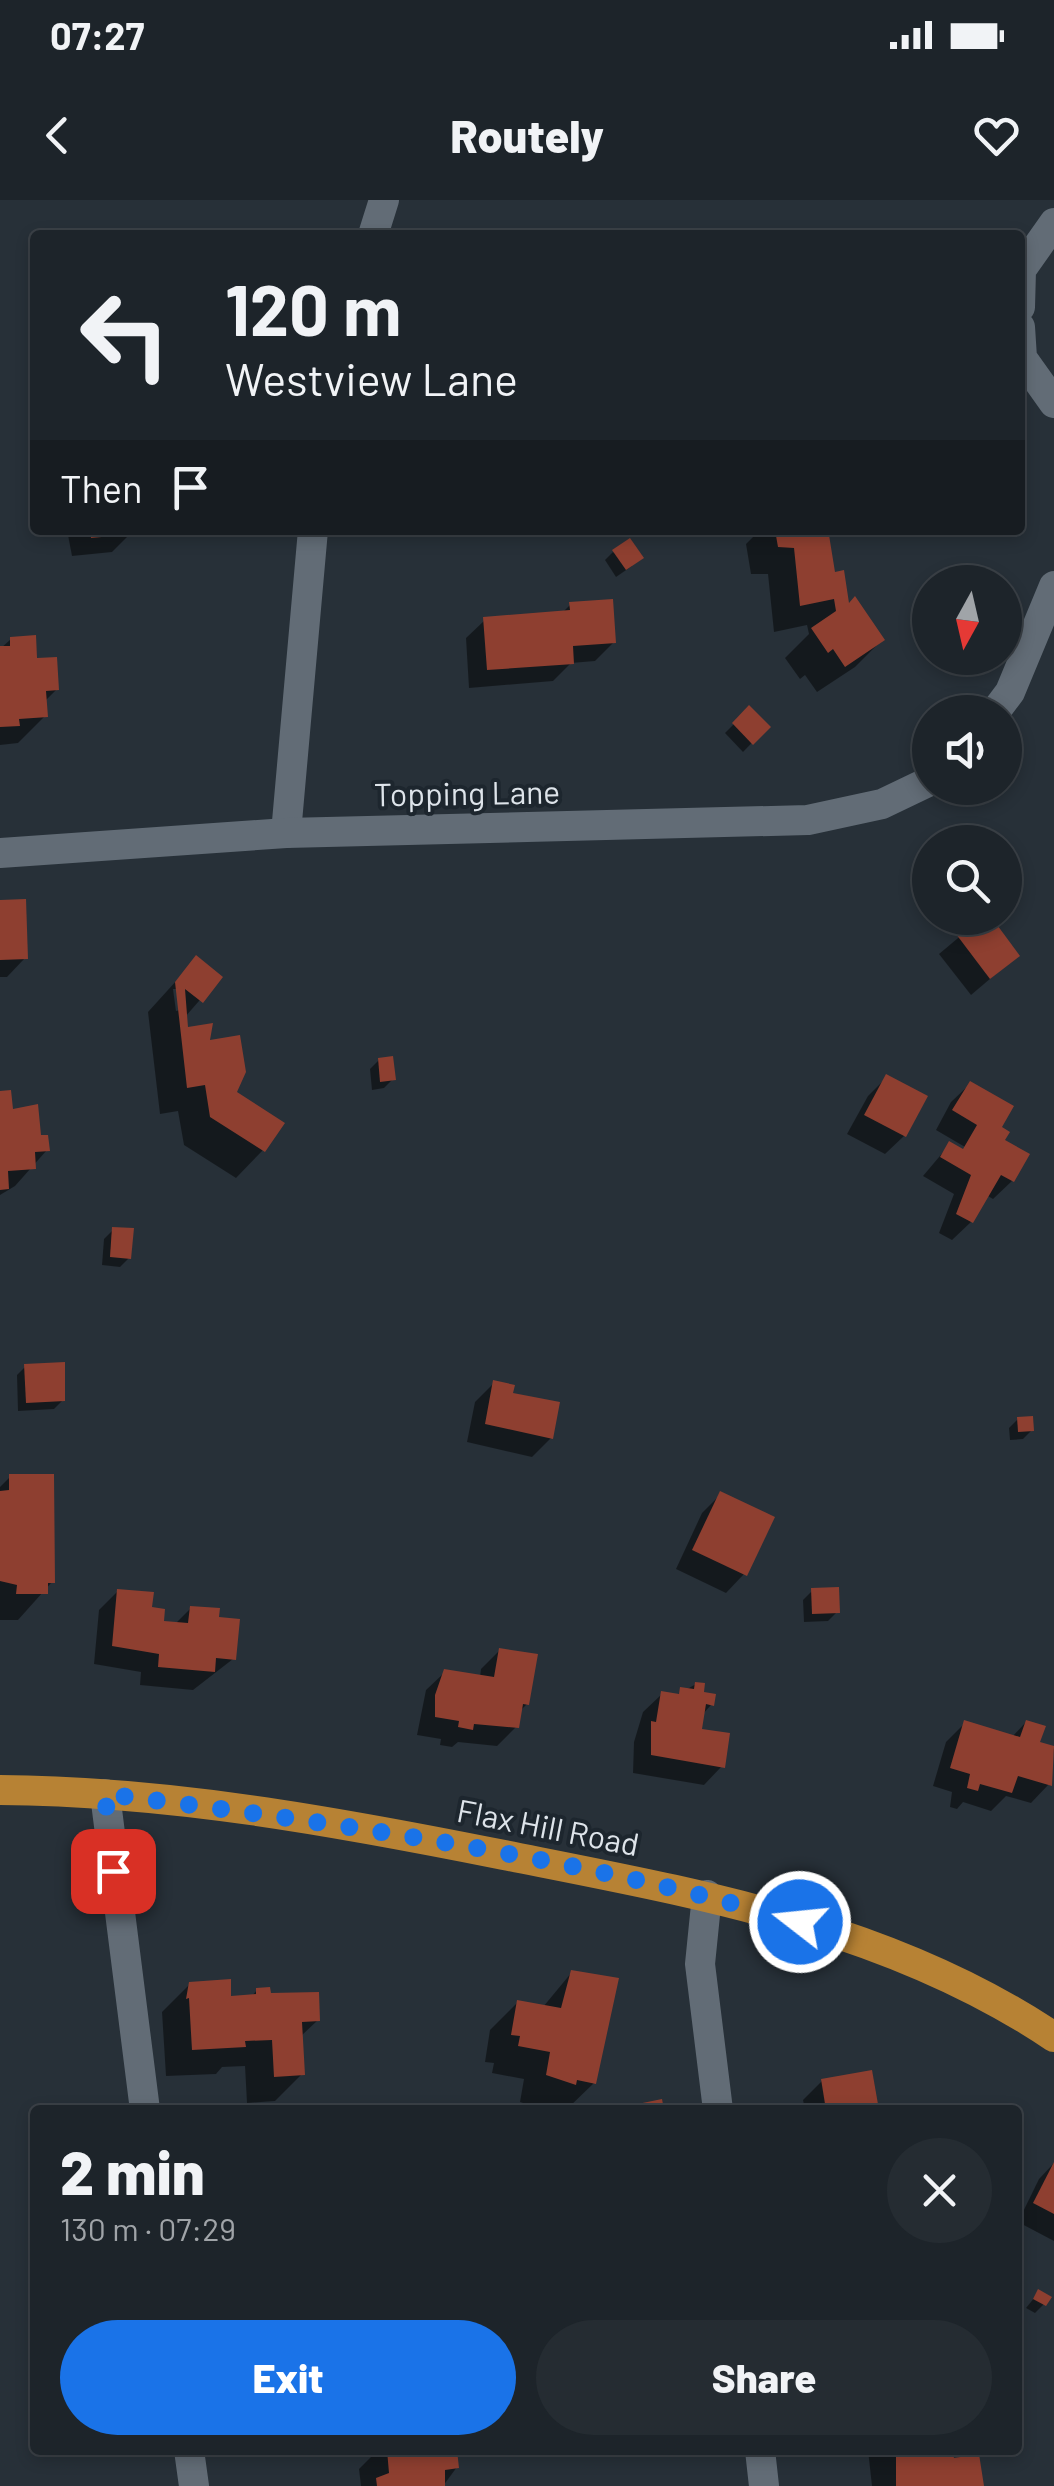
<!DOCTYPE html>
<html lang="en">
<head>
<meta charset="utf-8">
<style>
  :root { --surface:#1d242a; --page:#252c32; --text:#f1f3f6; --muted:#a0a4a8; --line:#3b4147; --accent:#1a73e8 }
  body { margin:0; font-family:Barlow,sans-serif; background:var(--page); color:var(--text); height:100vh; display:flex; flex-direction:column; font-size:38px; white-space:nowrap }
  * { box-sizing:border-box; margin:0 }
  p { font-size:32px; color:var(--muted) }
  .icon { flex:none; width:55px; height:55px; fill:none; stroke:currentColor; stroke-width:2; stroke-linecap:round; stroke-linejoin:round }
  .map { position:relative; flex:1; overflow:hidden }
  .details { position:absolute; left:30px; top:1905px; width:992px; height:350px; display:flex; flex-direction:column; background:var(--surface); border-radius:10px; box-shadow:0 5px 15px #0003,0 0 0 2px var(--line) }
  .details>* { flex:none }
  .banner { position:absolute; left:30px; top:30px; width:995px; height:305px; border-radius:10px; box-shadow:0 5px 15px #0003,0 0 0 2px var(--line); background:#1d242a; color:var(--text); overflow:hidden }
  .needle { width:65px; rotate:188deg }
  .fabs { position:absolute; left:912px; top:365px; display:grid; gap:20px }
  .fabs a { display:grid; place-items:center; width:110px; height:110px; border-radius:50%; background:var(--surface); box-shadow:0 5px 15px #0003,0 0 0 2px var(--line); font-size:50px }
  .pin { position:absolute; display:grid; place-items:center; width:85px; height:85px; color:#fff; margin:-42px; border-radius:20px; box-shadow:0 5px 15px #0006 }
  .me { position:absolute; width:110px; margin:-55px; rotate:286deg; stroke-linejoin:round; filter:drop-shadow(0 0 8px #0008) }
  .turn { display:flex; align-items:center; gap:35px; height:210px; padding:0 30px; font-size:45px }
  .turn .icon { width:130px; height:130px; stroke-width:2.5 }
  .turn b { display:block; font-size:70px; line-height:85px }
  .then { display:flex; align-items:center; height:95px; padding:0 30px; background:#0003; gap:20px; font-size:38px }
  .round { display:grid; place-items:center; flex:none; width:105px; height:105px; border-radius:52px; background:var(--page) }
  .head { display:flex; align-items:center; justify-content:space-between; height:170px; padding:0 30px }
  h1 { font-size:60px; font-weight:800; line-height:75px }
  .action { display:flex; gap:20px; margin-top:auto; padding:20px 30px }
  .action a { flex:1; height:115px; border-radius:60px; background:var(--accent); color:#fff; font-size:40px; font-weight:800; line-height:115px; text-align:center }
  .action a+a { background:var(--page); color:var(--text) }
  .status { display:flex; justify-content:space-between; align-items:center; height:70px; padding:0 50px; background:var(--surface); direction:ltr }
  .status svg { height:28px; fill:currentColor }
  header { display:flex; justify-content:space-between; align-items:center; height:130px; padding:0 30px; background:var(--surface); font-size:45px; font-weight:800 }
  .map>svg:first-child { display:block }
  .shadow { fill:#0007; fill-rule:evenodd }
  .building { fill:#8e3f30 }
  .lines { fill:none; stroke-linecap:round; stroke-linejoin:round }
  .minor { stroke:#626c76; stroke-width:30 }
  .major { stroke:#b78234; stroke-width:30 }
  .route { stroke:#1a73e8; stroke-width:18; stroke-dasharray:0 32.4 }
  .labels { text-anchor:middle; stroke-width:8; stroke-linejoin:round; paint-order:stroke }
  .street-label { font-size:32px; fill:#dee4ea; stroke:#1d262e }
</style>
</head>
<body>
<div class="status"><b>07:27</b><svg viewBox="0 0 49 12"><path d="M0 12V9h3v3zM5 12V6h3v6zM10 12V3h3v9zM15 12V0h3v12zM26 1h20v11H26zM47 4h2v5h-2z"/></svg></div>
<header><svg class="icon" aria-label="back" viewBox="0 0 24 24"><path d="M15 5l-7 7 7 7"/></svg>Routely<svg class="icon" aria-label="heart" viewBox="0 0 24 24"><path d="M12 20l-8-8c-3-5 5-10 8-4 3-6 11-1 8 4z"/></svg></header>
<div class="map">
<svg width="1054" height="2286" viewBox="0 0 1054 2286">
  <rect width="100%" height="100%" fill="#273038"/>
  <g class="shadow">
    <path d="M67,330h64v3l-19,19 -40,4z"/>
    <path d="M760,330h74l-7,10 6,35 15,32 34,33 -27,27 -38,25 -12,-17 -5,4 -15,-21 24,-24 -2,-9 -33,7 -6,-58h-17l-5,-30z"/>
    <path d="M613,352l19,14 -16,11 -11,-17z"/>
    <path d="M570,405l44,37 -19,19 -24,2 -18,18 -84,7 -3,-50 19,-18 77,-7z"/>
    <path d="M11,439l46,50 -13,13 1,14 -27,27 -18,2v-96z"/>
    <path d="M749,509l18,18 -24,25 -18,-19z"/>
    <path d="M0,702l25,56 -18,19h-7z"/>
    <path d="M982,718h7l28,38 -46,39 -32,-41z"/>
    <path d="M196,759l24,18 -35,40 1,13 21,13 56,107 -27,28 -52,-33 -6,-34 -18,3 -12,-102zM173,789h5l2,21 -4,1z"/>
    <path d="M379,860l14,19 -9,9 -12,2 -2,-21z"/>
    <path d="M887,877l38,20 -21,39 -19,18 -38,-20 21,-38z"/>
    <path d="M970,884l28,44 14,53 -19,18 -7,-4 -15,27 -19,18 -13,-7 15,-39 -31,-18 27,-32 12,7 3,-4 -29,-17 15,-28z"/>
    <path d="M0,894l11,18 36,38 -32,36 -15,9z"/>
    <path d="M113,1030l16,28 -9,9 -18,-2 2,-26z"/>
    <path d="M26,1166l37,34 -9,9 -36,2 -1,-36z"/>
    <path d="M494,1183l57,55 -19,19 -65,-15 8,-40z"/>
    <path d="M1018,1219l14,11 -9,9 -13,1 -1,-12z"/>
    <path d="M10,1277l42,105 -34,38h-18v-133z"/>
    <path d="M721,1294l23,80 -18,19 -50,-24 26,-56z"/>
    <path d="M118,1391l32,19 11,13 14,1 15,-15 26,11 17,39 -40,31 -53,-5 1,-13 -47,-8 5,-54z"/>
    <path d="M812,1391l25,21 -9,9 -24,1 -1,-22z"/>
    <path d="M500,1450l27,54 -8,8 -3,15 -19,19 -39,-4 -6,5 -12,-2 1,-6 -24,-4 9,-45 19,-18 35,5 1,-8z"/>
    <path d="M696,1484l15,21 -9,10 -3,16 23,35 -18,19 -71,-12 1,-31 9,-30 19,-18 13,2z"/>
    <path d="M1026,1522l11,22 17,5 -5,35 -18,19 -25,-7 -15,15 -28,-9 -6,7 -7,-2 2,-15 -19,-6 13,-44 19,-19 47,14z"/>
    <path d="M572,1772l22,111 -28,27h-22l-24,-8 4,-23 -32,-6 2,-10 -9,-1 5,-32 28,-28 25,5z"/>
    <path d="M190,1784l39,14 22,-1 6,-7 61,30 -18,17 2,37 -27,27 -28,2 -2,-37 -23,1 -6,7 -50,2 -4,-64z"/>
    <path d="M822,1881l54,29h-71l-2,-10z"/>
    <path d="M1054,1963v78l-36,-19 21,-43z"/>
    <path d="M1039,2092l5,12 -9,9 -9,-5z"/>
    <path d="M378,2250h77l2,17 -14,19h-82l-2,-17z"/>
    <path d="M868,2250h82l2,11 30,25h-110z"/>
  </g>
  <g class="building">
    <path d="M90,330h43l1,4 -43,4z"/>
    <path d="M775,330h61l-7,5 6,37 9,-2 5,33 6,-7 30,44 -40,27 -12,-18 -5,4 -17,-25 25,-17 -2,-12 -34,7 -6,-58 -16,-1z"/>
    <path d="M630,338l14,20 -18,12 -14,-20z"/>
    <path d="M613,399l3,44 -43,3 1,18 -87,6 -4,-53 87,-7 -1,-8z"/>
    <path d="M36,435l1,23 20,-1 2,33 -13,1 2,26 -29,2 1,7 -20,1v-81h10v-9z"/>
    <path d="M749,505l22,22 -18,18 -21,-22z"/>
    <path d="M26,699l2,60 -28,1v-60z"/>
    <path d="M978,718h14l28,38 -30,23 -34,-45z"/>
    <path d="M196,755l27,22 -20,26 -18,-14 3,38 25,-4 -3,17 30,-5 6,37 -9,20 48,31 -20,29 -55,-35 -5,-32 -18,3 -12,-106z"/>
    <path d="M393,856l3,24 -16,2 -2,-24z"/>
    <path d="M886,874l42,22 -22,41 -42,-22z"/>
    <path d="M970,881l44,25 -12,21 8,5 -5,8 25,14 -16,28 -13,-7 -28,48 -17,-9 15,-39 -31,-18 9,-16 14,8 14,-24 -25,-15z"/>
    <path d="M11,890l2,19 25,-5 3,31h7l2,16 -15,1 1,17 -28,2 1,18 -9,1v-99z"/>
    <path d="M112,1027l22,1 -3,31 -21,-2z"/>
    <path d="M65,1162v39l-39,2 -2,-39z"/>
    <path d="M493,1180l22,5 -2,8 47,9 -7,37 -68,-15z"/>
    <path d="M1033,1216l1,15 -16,1 -1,-15z"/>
    <path d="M9,1274h45l1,109h-7v11h-32l1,-9 -17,-4v-90l9,-1z"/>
    <path d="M720,1291l55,26 -28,59 -55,-26z"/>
    <path d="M839,1387l1,26 -28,1 -1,-26z"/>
    <path d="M117,1389l37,3 -2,15 13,2 -1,12 24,2 2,-17 30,2 -1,9 21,2 -4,41 -20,-2 -1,14 -57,-5 1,-13 -47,-8z"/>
    <path d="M499,1448l39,6 -9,51 -6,-1 -4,24 -45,-4 -1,6 -15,-3 1,-6 -24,-4v-22l9,-26 50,8z"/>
    <path d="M695,1482l10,1 -1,9 12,2 -2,12 -8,-2 -4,25 28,4 -5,35 -74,-13v-34l5,1 5,-31 18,3 1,-7 14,2z"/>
    <path d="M964,1520l56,17 6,-17 20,6 -6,16 14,4 -2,40 -34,-10 -6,17 -32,-9 -2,7 -11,-3 3,-14 -20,-6z"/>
    <path d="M571,1770l48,8 -23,106 -19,-4 -1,5 -30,-10 4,-23 -32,-6 2,-10 -9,-1 6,-35 44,8z"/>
    <path d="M231,1779v17l25,-2v-6l14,-1 1,6 48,-1 1,29 -18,1 3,53 -31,2 -2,-37 -27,1 1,6 -54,3 -3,-52 -3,1 3,-17z"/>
    <path d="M872,1870l7,40h-53l-5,-31z"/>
    <path d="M662,1899l2,11h-40l-1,-3z"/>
    <path d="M1054,1962v52l-21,-11z"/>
    <path d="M1038,2089l14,8 -6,9 -13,-7z"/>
    <path d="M387,2250h70l2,18 -14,2v16h-68l-1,-8 13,-5z"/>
    <path d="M896,2250h56l2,8 25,-4 5,32h-88z"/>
  </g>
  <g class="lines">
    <g class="minor">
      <path d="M373,35l11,-35"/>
      <path d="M1020,107l1,-37 33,-47"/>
      <path d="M1020,127l2,31 32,45"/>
      <path d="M995,512l15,-20 44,-106"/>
      <path d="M286,633l27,-303"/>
      <path d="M0,653l286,-20 522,-13 74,-16 48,-23"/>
      <path d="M105,1594l40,316"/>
      <path d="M707,1695l-7,69 18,146"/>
      <path d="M189,2250l5,36"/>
      <path d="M760,2250l4,36"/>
    </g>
    <path class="major" d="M0,1590c169,1 339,32 504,65 191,38 385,71 550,182"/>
  </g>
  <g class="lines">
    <path class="route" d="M113,1671l-8,-77c233,29 468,62 695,128"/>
  </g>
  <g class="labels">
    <g class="street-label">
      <text transform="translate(467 594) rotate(-1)" y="11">Topping Lane</text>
      <text transform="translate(548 1628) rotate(11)" y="11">Flax Hill Road</text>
    </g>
  </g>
</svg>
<div class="fabs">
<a><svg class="needle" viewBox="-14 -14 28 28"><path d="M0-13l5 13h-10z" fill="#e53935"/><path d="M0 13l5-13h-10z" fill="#a0a4a8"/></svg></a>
<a><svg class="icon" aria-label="sound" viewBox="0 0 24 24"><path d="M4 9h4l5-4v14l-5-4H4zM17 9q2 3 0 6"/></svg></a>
<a><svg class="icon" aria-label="search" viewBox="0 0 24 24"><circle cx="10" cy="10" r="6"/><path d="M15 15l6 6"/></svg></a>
</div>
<div class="pin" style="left:113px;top:1671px;background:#d93025"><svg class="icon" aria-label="arrive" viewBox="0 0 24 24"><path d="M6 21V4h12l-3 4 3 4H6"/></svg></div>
<svg class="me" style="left:800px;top:1722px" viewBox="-20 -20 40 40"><circle r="17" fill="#1a73e8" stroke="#fff" stroke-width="3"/><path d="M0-11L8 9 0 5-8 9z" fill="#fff"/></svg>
<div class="banner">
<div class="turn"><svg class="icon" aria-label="left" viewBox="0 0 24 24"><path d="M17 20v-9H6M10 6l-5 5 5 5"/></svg><div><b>120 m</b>Westview Lane</div></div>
<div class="then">Then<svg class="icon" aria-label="arrive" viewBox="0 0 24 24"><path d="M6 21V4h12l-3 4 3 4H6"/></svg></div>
</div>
<section class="details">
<div class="head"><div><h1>2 min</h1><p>130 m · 07:29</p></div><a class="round"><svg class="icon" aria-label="close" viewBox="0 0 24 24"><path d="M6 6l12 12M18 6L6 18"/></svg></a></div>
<div class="action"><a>Exit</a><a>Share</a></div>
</section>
</div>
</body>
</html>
